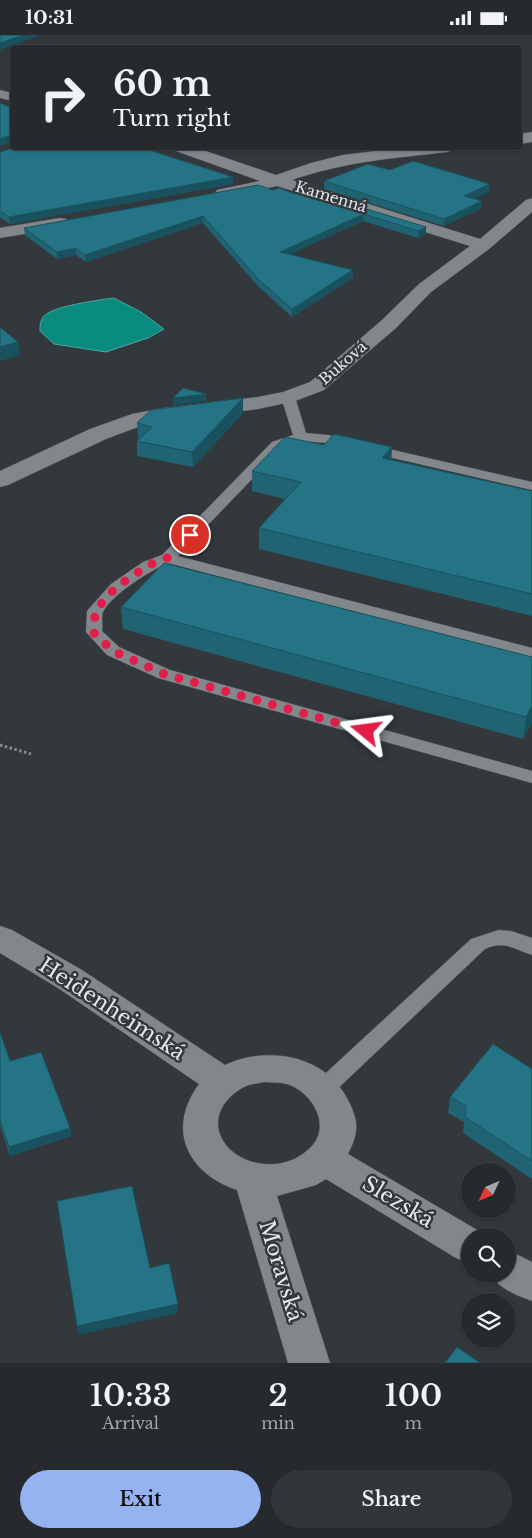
<!DOCTYPE html>
<html lang="en">
<head>
<meta charset="utf-8">
<style>
  :root { --surface:#262a2d; --page:#323639; --text:#f1f3f6; --muted:#a4a7aa; --line:#424649; --accent:#95b2f1 }
  body { margin:0; font-family:"Libre Baskerville",serif; background:var(--page); color:var(--text); height:100vh; display:flex; flex-direction:column; font-size:19px; white-space:nowrap }
  * { box-sizing:border-box; margin:0 }
  p { font-size:16px; color:var(--muted) }
  .icon { flex:none; width:28px; height:28px; fill:none; stroke:currentColor; stroke-width:2; stroke-linecap:round; stroke-linejoin:round }
  .map { position:relative; height:1328px; overflow:hidden }
  .drawer { display:flex; flex-direction:column; background:var(--surface); flex:1 }
  .drawer>* { flex:none }
  .guide { position:absolute; left:10px; top:10px; width:512px; height:105px; border-radius:5px; box-shadow:0 1px 4px #0004,0 0 0 1px var(--line); background:#262a2d; color:var(--text); overflow:hidden }
  .needle { width:32px; rotate:226deg }
  .fabs { position:absolute; left:461px; top:1128px; display:grid; gap:10px }
  .fabs a { display:grid; place-items:center; width:55px; height:55px; border-radius:50%; background:var(--surface); box-shadow:0 1px 4px #0004,0 0 0 1px var(--line); font-size:25px }
  .pin { position:absolute; display:grid; place-items:center; width:42px; height:42px; color:#fff; margin:-21px; border:2px solid #fff; border-radius:50%; box-shadow:0 1px 5px #0007 }
  .me { position:absolute; width:55px; margin:-28px; rotate:286deg; stroke-linejoin:round; filter:drop-shadow(0 0 4px #0008) }
  .turn { display:flex; align-items:center; gap:18px; height:105px; padding:0 20px; font-size:22px }
  .turn .icon { width:65px; height:65px; stroke-width:2.5 }
  .turn b { display:block; font-size:35px; line-height:42px }
  .eta { display:flex; justify-content:space-evenly; align-items:center; height:85px; text-align:center }
  .eta b { font-size:30px; font-weight:600; line-height:35px }
  .button { display:flex; gap:10px; margin-top:auto; padding:10px 20px }
  .button a { flex:1; height:58px; border-radius:30px; background:var(--accent); color:#111; font-size:20px; font-weight:600; line-height:58px; text-align:center }
  .button a+a { background:var(--page); color:var(--text) }
  .status { display:flex; justify-content:space-between; align-items:center; height:35px; padding:0 25px; background:var(--surface); direction:ltr }
  .status svg { height:14px; fill:currentColor }
  .map>svg:first-child { display:block }
  .water { fill:#098b80; stroke:#4ba7a0 }
  .lines { fill:none; stroke-linecap:round; stroke-linejoin:round }
  .service-casing { stroke:#505357; stroke-width:1 }
  .minor-casing { stroke:#505357; stroke-width:1 }
  .path { stroke:#898d91; stroke-width:3; stroke-dasharray:2.5 2.5; stroke-linecap:butt }
  .service { fill:#82878c; fill-rule:evenodd }
  .minor { fill:#82878c; fill-rule:evenodd }
  .wall { fill:#206473 }
  .shaded-wall { fill:#1a515e }
  .building { fill:#257486; stroke:#1a515e }
  .route { stroke:#e11d48; stroke-width:9; stroke-dasharray:0 16.2 }
  .labels { text-anchor:middle; stroke-width:5; stroke-linejoin:round; paint-order:stroke }
  .far-street-label { font-size:15px; fill:#e5e8eb; stroke:#33383c }
  .near-street-label { font-size:21px; fill:#e5e8eb; stroke:#33383c }
</style>
</head>
<body>
<div class="status"><b>10:31</b><svg viewBox="0 0 49 12"><path d="M0 12V9h3v3zM5 12V6h3v6zM10 12V3h3v9zM15 12V0h3v12zM26 1h20v11H26zM47 4h2v5h-2z"/></svg></div>
<div class="map">
<svg width="532" height="1328" viewBox="0 0 532 1328">
  <rect width="100%" height="100%" fill="#33383c"/>
  <path class="water" d="M114,263l27,14 23,17 -16,9 -42,14 -52,-8 -14,-13c0,-5 0,-11 4,-15 9,-10 55,-16 70,-18z"/>
  <g class="lines">
    <defs>
      <g id="service">
        <path d="M288,358l7,4 11,36 22,2 204,47v8l-204,-47 -27,-2 -19,7 -104,108 354,92v10l-364,-95c-17,7 -57,32 -65,49 -2,4 0,14 -1,19l17,16 51,23 362,101v12l-374,-105 -51,-23 -21,-23 1,-21 24,-27 32,-22 19,-7 110,-113 21,-7 -12,-38z"/>
        <path d="M499,895l12,1 21,7v17c-18,-6 -28,-15 -47,-6l-154,146 -8,3 -8,-3 -4,-6 4,-6 156,-144z"/>
      </g>
      <g id="minor">
        <path d="M0,55l12,3v8l-12,-3z"/>
        <path d="M532,97v10l-12,2v-10z"/>
        <path d="M171,112h23l82,28 35,-12 32,-8 64,-8h48l-7,5c-54,6 -105,10 -156,28l188,59 46,-39 6,-2v14l-43,37 -58,43 -35,36 -72,62 -29,11 -37,8 -112,15 -40,15 -98,46 -8,2v-16l90,-42 42,-15 32,-6 94,-11 25,-5 27,-10 72,-62 37,-36 51,-38 -193,-60 -54,12 -6,-2 -2,-3 2,-3 43,-9 -87,-31z"/>
        <path d="M60,183l6,1 2,4 -2,4 -66,11v-10z"/>
        <path d="M0,891l12,4 70,40 143,95c43,-20 101,-10 123,35 11,21 11,32 0,54l136,80 1,2h-15v27l-14,-5 -130,-79 -10,6 -39,11 53,167h-42l-51,-173c-50,-17 -71,-61 -38,-106l-141,-96 -58,-35zM264,1047c7,1 16,0 23,2 25,8 45,41 24,63 -10,10 -22,16 -37,17 -49,3 -80,-47 -32,-76 7,-4 14,-4 22,-6z"/>
        <path d="M508,1215l24,12v39c-14,-5 -35,-13 -41,-27h17z"/>
      </g>
    </defs>
    <use href="#service" class="service-casing"/>
    <use href="#minor" class="minor-casing"/>
    <path class="path" d="M0,710l31,9"/>
    <use href="#service" class="service"/>
    <use href="#minor" class="minor"/>
  </g>
  <g class="wall">
    <path d="M12,73v35l-1,-1 -11,4z"/>
    <path d="M0,117l233,25v7l-223,40 -9,-6 -1,1z"/>
    <path d="M324,146l166,10 -17,8 9,9 -38,18 -120,-37z"/>
    <path d="M273,155l22,4 131,33v7l-8,4 -55,-17 -73,33 63,16v8l-61,39 -34,-31 -55,-63 -117,39 -10,-7 -19,4 -32,-24 -1,-7z"/>
    <path d="M243,363v15l-50,54 -56,-11v-15l2,-2 -1,-1 -1,-15z"/>
    <path d="M324,410l208,46v125l-273,-67v-21l26,-29 -33,-8v-20z"/>
    <path d="M121,572l411,50v66l-9,16 -400,-110z"/>
    <path d="M0,997l10,29 60,67 1,8 -61,20 -10,-31z"/>
    <path d="M532,1034v110l-69,-46 1,-11 -16,-9 2,-16z"/>
  </g>
  <g class="shaded-wall">
    <path d="M24,0h17l-41,15v-7z"/>
    <path d="M11,100v7l-11,4v-7z"/>
    <path d="M233,142v7l-223,40 -1,-7z"/>
    <path d="M490,149v7l-26,12v-7z"/>
    <path d="M482,166v7l-38,18v-7z"/>
    <path d="M364,179l-1,7 -83,38v-7z"/>
    <path d="M203,181v7l-117,39 -1,-7z"/>
    <path d="M426,192v7l-8,4v-7z"/>
    <path d="M76,213v7l-19,4v-7z"/>
    <path d="M353,235v8l-61,39v-8z"/>
    <path d="M18,307l2,13 -20,6v-14z"/>
    <path d="M206,359v7l-33,4v-7z"/>
    <path d="M243,363v15l-50,54 -1,-15z"/>
    <path d="M392,412l-1,20 -9,-9z"/>
    <path d="M532,671v17l-9,16 3,-22z"/>
    <path d="M70,1093l1,8 -61,20 -1,-9z"/>
    <path d="M178,1269v9l-100,22 -1,-9z"/>
  </g>
  <g class="building">
    <path d="M0,0h24l-24,8z"/>
    <path d="M0,68l12,5v29l-1,-2 -11,4z"/>
    <path d="M15,112h125l93,30 -224,40 -9,-6v-59z"/>
    <path d="M413,126l77,23 -26,12 18,5 -38,18 -120,-38 44,-17 22,6z"/>
    <path d="M258,150l15,5 6,-2 16,6 9,-4 122,37 -8,4 -54,-17 -84,38 73,18 -61,39 -34,-30 -55,-63 -118,39 -9,-7 -19,4 -33,-24z"/>
    <path d="M0,292l18,15 -18,5z"/>
    <path d="M183,353l23,6 -33,4z"/>
    <path d="M243,363l-51,54 -55,-11 15,-14 -15,-4 14,-13z"/>
    <path d="M334,399l58,13 -10,11 150,33v103l-273,-66 42,-46 -49,-11 33,-34 39,8z"/>
    <path d="M164,528l368,94v49l-6,11 -405,-110z"/>
    <path d="M0,997l10,29 31,-9 29,76 -61,19 -9,-27z"/>
    <path d="M493,1009l39,25v92l-67,-44 1,-11 -16,-9z"/>
    <path d="M132,1151l18,82 19,-5 9,41 -101,22 -20,-125z"/>
    <path d="M457,1312l23,16h-35z"/>
  </g>
  <g class="lines">
    <path class="route" d="M190,500l-23,23 -18,7 -33,22 -21,24 -1,22 19,18 51,23 202,57"/>
  </g>
  <g class="labels">
    <g class="far-street-label">
      <text transform="translate(331 162) rotate(17)" y="5">Kamenná</text>
      <text transform="translate(343 328) rotate(-41)" y="5">Buková</text>
    </g>
    <g class="near-street-label">
      <text transform="translate(112 974) rotate(33)" y="7">Heidenheimská</text>
      <text transform="translate(398 1167) rotate(31)" y="7">Slezská</text>
      <text transform="translate(281 1236) rotate(73)" y="7">Moravská</text>
    </g>
  </g>
</svg>
<div class="fabs">
<a><svg class="needle" viewBox="-14 -14 28 28"><path d="M0-13l5 13h-10z" fill="#e53935"/><path d="M0 13l5-13h-10z" fill="#a4a7aa"/></svg></a>
<a><svg class="icon" aria-label="search" viewBox="0 0 24 24"><circle cx="10" cy="10" r="6"/><path d="M15 15l6 6"/></svg></a>
<a><svg class="icon" aria-label="layers" viewBox="0 0 24 24"><path d="M12 4l9 5-9 5-9-5zM3 14l9 5 9-5"/></svg></a>
</div>
<div class="pin" style="left:190px;top:500px;background:#d93025"><svg class="icon" aria-label="arrive" viewBox="0 0 24 24"><path d="M6 21V4h12l-3 4 3 4H6"/></svg></div>
<svg class="me" style="left:366px;top:696px" viewBox="-20 -20 40 40"><path d="M0-17L14 15 0 8-14 15z" fill="#e11d48" stroke="#fff" stroke-width="4"/></svg>
<div class="guide">
<div class="turn"><svg class="icon" aria-label="right" viewBox="0 0 24 24"><path d="M7 20v-9h11M14 6l5 5-5 5"/></svg><div><b>60 m</b>Turn right</div></div>
</div>
</div>
<section class="drawer">
<div class="eta">
<div><b>10:33</b><p>Arrival</p></div>
<div><b>2</b><p>min</p></div>
<div><b>100</b><p>m</p></div>
</div>
<div class="button"><a>Exit</a><a>Share</a></div>
</section>
</body>
</html>
